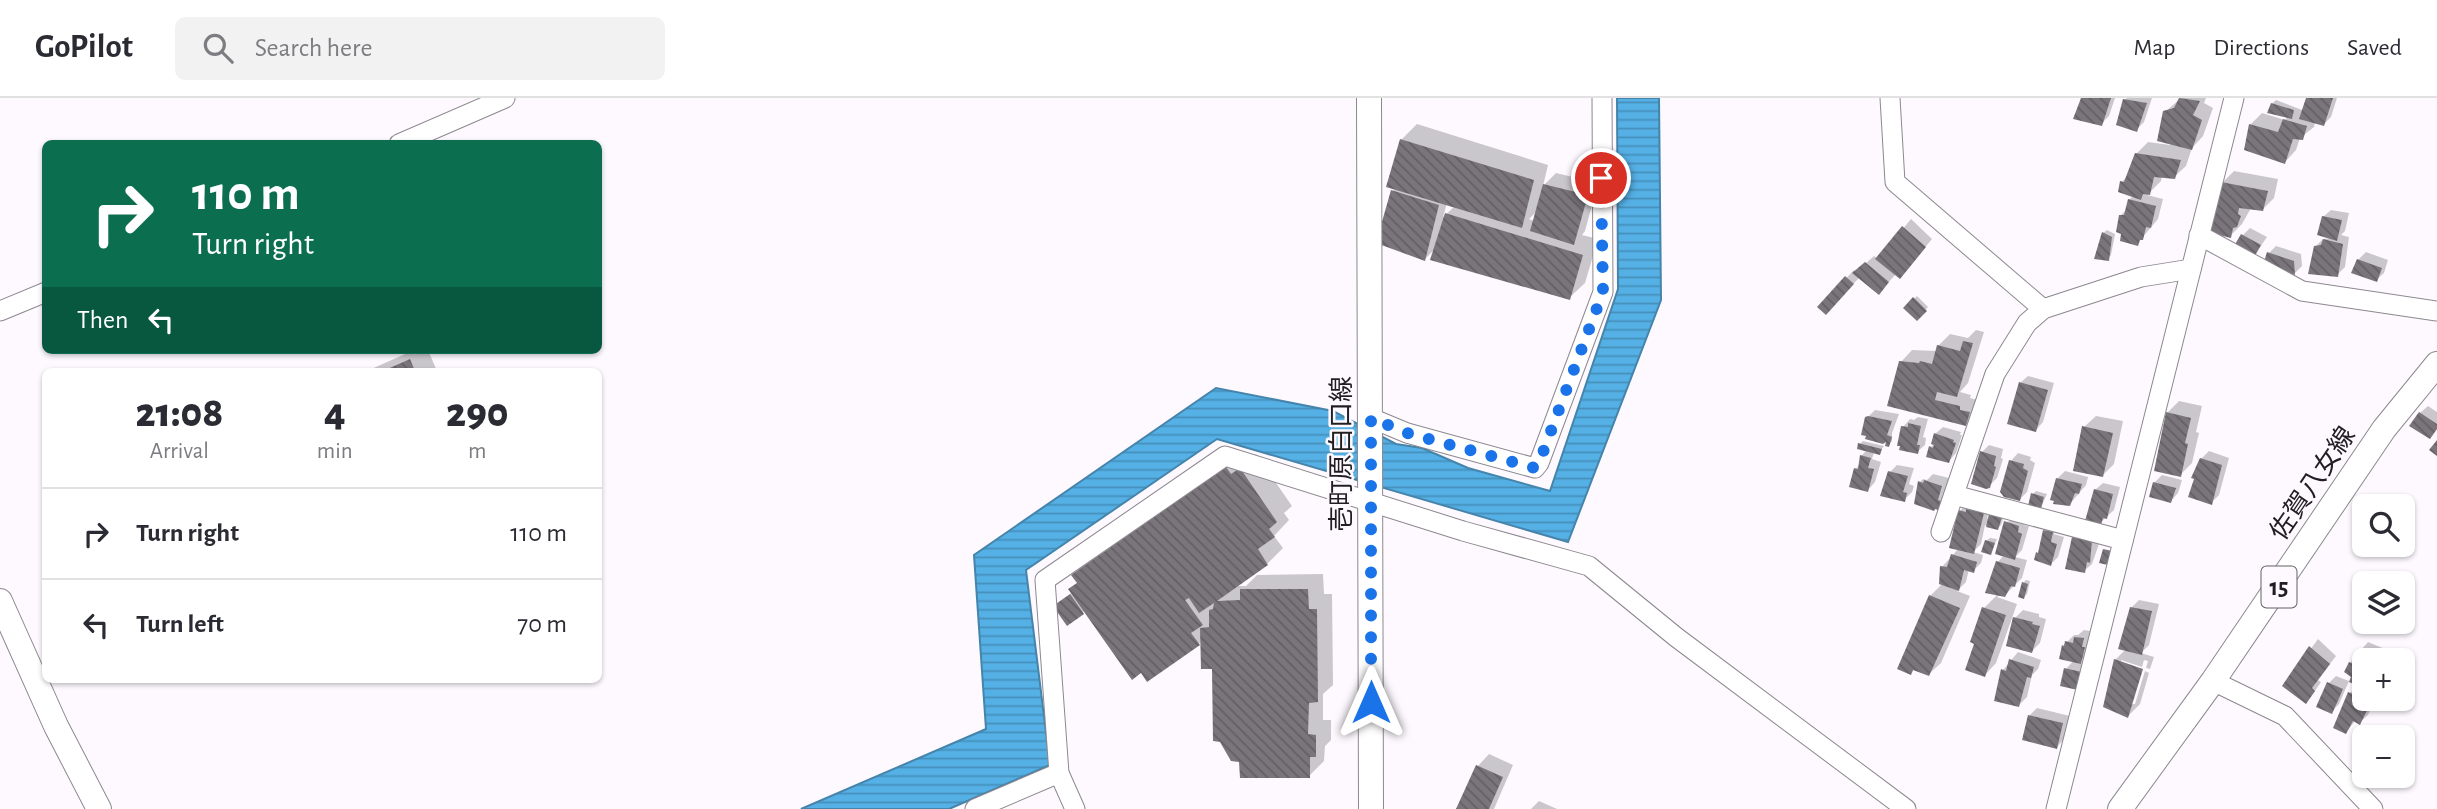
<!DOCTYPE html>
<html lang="en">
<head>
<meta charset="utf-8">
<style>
  :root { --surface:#fff; --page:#f2f2f3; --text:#2b2b33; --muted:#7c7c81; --line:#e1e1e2 }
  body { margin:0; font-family:"Alegreya Sans","Noto Sans JP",sans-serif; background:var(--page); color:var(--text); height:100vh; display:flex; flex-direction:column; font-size:26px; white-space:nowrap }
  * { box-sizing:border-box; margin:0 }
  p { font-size:23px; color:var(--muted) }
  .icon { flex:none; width:38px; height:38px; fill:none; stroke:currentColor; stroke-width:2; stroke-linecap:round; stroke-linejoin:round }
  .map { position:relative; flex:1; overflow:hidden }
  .panel { position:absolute; left:42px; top:270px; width:560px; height:315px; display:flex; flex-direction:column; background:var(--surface); border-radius:10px; box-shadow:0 2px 5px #0004 }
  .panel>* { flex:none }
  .banner { position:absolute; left:42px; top:42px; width:560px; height:214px; border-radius:10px; box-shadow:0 2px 5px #0004; background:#0b6e4f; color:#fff; overflow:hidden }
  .controls { position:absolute; left:2352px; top:396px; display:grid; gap:14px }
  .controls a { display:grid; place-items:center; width:63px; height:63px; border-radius:10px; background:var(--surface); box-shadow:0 2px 5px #0004; font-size:35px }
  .pin { position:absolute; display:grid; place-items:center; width:60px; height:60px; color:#fff; margin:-30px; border:4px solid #fff; border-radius:50%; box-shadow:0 2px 7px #0007 }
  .me { position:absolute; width:77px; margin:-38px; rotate:0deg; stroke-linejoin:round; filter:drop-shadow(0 0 5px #0008) }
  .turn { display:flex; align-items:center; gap:24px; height:147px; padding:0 35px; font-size:32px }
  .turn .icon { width:91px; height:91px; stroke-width:2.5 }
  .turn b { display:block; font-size:49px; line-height:60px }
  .then { display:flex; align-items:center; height:66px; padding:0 35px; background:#0003; gap:14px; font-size:26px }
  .eta { display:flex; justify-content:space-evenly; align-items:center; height:119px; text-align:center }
  .eta b { font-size:42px; font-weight:800; line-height:49px }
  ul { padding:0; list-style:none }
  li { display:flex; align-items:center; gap:21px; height:91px; padding:0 35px; border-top:2px solid var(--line) }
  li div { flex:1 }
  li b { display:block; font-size:26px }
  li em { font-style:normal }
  header { display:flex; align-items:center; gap:42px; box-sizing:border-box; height:98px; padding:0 35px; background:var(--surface); border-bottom:2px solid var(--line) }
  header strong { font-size:33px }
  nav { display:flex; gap:38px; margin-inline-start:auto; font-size:24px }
  .search { width:490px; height:63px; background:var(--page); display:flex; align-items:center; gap:18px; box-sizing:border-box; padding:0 24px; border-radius:10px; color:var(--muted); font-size:26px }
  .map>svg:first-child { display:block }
  .water { fill:url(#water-rules); stroke:#4584ab; stroke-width:2 }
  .shadow { fill:#0003; fill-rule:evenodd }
  .building { fill:url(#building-back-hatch) }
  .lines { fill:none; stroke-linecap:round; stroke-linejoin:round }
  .minor-casing { stroke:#8d888f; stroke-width:21 }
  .major-casing { stroke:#8d888f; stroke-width:26 }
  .minor { stroke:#fff; stroke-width:19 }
  .major { stroke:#fff; stroke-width:24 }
  .route { stroke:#1a73e8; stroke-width:12; stroke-dasharray:0 21.6 }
  .labels { text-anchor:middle; stroke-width:5; stroke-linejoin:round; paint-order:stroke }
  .shield { fill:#fdf9ff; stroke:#626064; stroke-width:2 }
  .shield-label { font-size:24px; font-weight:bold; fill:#201e21 }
  .street-label { font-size:26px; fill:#201e21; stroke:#fdf9ff }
</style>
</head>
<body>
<header>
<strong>GoPilot</strong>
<div class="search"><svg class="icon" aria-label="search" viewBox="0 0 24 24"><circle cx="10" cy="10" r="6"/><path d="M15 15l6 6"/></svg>Search here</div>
<nav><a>Map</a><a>Directions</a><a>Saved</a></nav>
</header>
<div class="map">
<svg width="2437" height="711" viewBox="0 0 2437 711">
  <defs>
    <pattern id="water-rules" width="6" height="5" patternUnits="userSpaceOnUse" patternTransform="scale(1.75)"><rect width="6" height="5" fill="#55b0e6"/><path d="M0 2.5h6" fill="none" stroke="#468fba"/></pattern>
    <pattern id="building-back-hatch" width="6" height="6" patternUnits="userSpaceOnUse" patternTransform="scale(1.75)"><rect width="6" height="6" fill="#79757b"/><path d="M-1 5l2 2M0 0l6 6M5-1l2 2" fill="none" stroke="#635f64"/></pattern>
  </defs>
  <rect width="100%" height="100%" fill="#fdf9ff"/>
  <path class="water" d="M1617,0h42l2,202 -93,242 -351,-103 -191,131 24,195 -101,44h-148l185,-80 -12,-174 242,-167 117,23 63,33 26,4 46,20 82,23 68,-202z"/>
  <g class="shadow">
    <path d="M2083,0h32l-6,18 -8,8z"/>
    <path d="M2127,0h25l-8,24 -8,8 -11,-30z"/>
    <path d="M2181,0h25l-2,5 9,5 -10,28 -11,12 -6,18 -12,11 -12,-1 -1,5 -14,14 16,4 -5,20 -21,25 -16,-29 6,-6 2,-9 4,-4 -11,-14 6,-7 8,-21 12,-12 22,3 -5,-33z"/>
    <path d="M2308,0h29l-6,19 -7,7 -9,-2 -1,5 -14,11 -4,12 -11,12 -35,-37 12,-12 23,7 3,-4 -16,-12 4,-4 26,10z"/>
    <path d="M1417,26l131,41 -5,21 13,-13 42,10 -13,48 -3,4 16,4 -13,44 -16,15 -133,-50 -11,11 -32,-68 3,-3 5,-48zM1447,105l8,3 -12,11zM1537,113l-3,10 -5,-2z"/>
    <path d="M2234,73l44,8 -4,19 -12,12 -11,-2 -9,16 -12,12 -8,-53z"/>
    <path d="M2331,112l18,3 -4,18 -4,4 8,2 -4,30 -8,8 -22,-28 8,-8 10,-1 -10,-21z"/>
    <path d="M1911,121l21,20 -25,30 -11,5 -10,11 -26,-8 -27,28 -14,2 35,-37 2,2 18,-16 4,3z"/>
    <path d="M2250,130l17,9 -15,22 -9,-24z"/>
    <path d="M2107,132l8,4 -4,21 -3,4 -5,-26z"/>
    <path d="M2276,148l25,8 1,12 -7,7 -26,-20z"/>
    <path d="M2366,154l22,8 -4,13 -8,7 -18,-20z"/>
    <path d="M1917,198l11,11 -11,12 -12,-11z"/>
    <path d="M1976,232l8,2 -16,51 -8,9 11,3 -1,3 11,3 -4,12 -11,11 -76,-20 11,-42 11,-12 25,1 1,-5 12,-12 18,4z"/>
    <path d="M414,252h14l9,21h-70z"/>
    <path d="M2028,278l26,7 -11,39 -7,8 -16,-47z"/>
    <path d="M2179,303l23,5 -6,26 3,1 -7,30 -12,12 -13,-62z"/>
    <path d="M2428,308l9,6v17l-8,8 -9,-24z"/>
    <path d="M1875,312l24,4 -7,19v8l-3,4v-9l-6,6 -16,-24z"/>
    <path d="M2096,318l27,5 -9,43 -12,12 -18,-49z"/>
    <path d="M1918,319l10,2 -5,18 3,1 -1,7 -8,7 -14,-25 7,-8 4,1z"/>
    <path d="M1943,329l18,5 -1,3h2l-6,18 -7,8 -18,-14 4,-4v-9z"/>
    <path d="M1863,343l21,5 -5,7 -5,-1 -2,7 9,3 -6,20 -7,8 -12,-21 5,-6v-7l6,-6 -7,-6z"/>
    <path d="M1989,347l14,4 -2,9 2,1 -6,19 -8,8 -7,-34z"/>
    <path d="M2209,353l20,7 -10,37 -8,8 -15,-25 5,-19z"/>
    <path d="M1242,355l5,7 9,-6 36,52 -8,7 5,7 -15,16 9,12 -16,16 -32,22h11l11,-11 66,-1 1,20h8l1,91 -10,9v26h8v20l-6,6 -1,15 -15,15 -68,-16 -28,-93 -11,-27 -3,4 -113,-34 -19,14 -12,-18 18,-14 -2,-3 7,-7 -5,-7 16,-15z"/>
    <path d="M2018,355l13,4 -1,3 5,3 -8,29 -7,7 -9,-38z"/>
    <path d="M1897,367l17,3 -5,16 5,2 -2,6 -8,8 -14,-28z"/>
    <path d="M2065,373l23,6 -2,8 -17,20 -12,-26z"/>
    <path d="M1933,376l16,4 -4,15 1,8 -8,7 -18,-26 3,-3 4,1z"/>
    <path d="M2162,377l20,5 -4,13 -7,8 -17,-18z"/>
    <path d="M2103,385l17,4 -6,23 -14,13 -5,-33z"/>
    <path d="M2036,393l11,3 -6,13 -8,-13z"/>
    <path d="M1967,405l23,3 -3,13 4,-4 12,4 -2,6 -3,3 -13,-3 -4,19 -8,8 10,3 -2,8 -8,8 -4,-2 -3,13 -9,9 13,5 -29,67 -12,11 -14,-6 -4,5 19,-77 12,-12v-17l17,-19 1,-37z"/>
    <path d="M2011,420h15l-2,7 5,1 -7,24 -7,7 12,3 -5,18 -17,17 -5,-1 -3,3 20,7 -21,59 -11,12 -1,-67 13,-13 1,-33 6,-7 2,-33 4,-1z"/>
    <path d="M2048,429l7,2 -1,5 10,3 -6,20 -7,7 -6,-34z"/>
    <path d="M2081,433l17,3 -2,9 3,1 -7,20 -8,7 -11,-33z"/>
    <path d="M1990,440l7,1 -6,14 -5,-12z"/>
    <path d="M2026,482l4,1 -3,13 -3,3 -1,-14z"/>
    <path d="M2139,502l20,4 -10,41 -8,8 13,4 -4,12 -4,-1 2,-7 -4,-1 -2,7 -21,-7 10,44h4l10,-33 4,2 -9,31 -12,12 -13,-56 11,-11 5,-41z"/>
    <path d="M2023,512l16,4v3l7,2 -6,24 -8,8 -17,-33z"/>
    <path d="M2084,532l6,1 -1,8 2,1 -3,14 -9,9 13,3 -3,16 -23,-13 8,-9 -11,-14 11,-11h4z"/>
    <path d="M2318,541l18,17 -18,24 3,2 -8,12 -29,-8z"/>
    <path d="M2368,544l17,7 -3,7 4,2 -1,2h-21v38h11l-7,17 -8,7 -4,-2 -10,12 -11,-5 15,-34 9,-9 -9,-21z"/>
    <path d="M2018,554l23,8 -3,9 -6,6 -5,22 -8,8 -16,-35z"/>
    <path d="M2336,578l13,5 -10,23 -8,8 -2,-29z"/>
    <path d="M2037,610l33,8 -6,23 -7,8 -27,-32z"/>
    <path d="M1489,656l24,11 -19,44h-36l20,-43z"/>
    <path d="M1539,703l18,8h-26z"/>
  </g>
  <g class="building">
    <path d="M2081,0h30l-9,28 -29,-7z"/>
    <path d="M2179,0l21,3 -7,14 9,5 -10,30 -35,-9 6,-30 11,-3z"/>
    <path d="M2306,0h27l-9,28 -25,-7z"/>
    <path d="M2123,1l24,4 -10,29 -21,-7z"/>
    <path d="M2271,5l23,7 -2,9 -25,-6z"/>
    <path d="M2283,21l24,7 -4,14 -10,-1 -8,25 -41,-14 5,-26 29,8z"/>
    <path d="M1400,41l134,41 -12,48 -136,-41z"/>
    <path d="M2135,55l46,7 -6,19 -21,-2 -4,18 -7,-1 -2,6 -23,-8 2,-11 4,1z"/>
    <path d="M2221,84l47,9 -5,20 -24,-3 -1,6 3,2 -4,11 -4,1 -2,10 -24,-6z"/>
    <path d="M1543,86l45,11 -14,50 -44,-14z"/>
    <path d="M1391,92l48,15 -14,56 -49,-18z"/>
    <path d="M2128,101l28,7 -5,22 -5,-1 -3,13h-3l-2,6 -18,-5 1,-7 -5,-2 3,-17h5z"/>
    <path d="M1445,115l138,42 -13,45 -140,-40z"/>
    <path d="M2322,118l20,4 -5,21 -20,-6z"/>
    <path d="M1902,128l24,21 -26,32 -25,-20z"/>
    <path d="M2102,134l10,5 -3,24 -15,-2z"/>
    <path d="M2241,136l20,11 -9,16 -19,-13z"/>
    <path d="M2323,141l20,5 -5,33 -30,-3 6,-28 7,-1z"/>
    <path d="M2267,154l27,9 1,14 -32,-10z"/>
    <path d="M2357,161l25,9 -5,14 -26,-9z"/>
    <path d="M1865,164l24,20 -10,13 -27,-22z"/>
    <path d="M1845,178l9,8 -28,31 -9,-8z"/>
    <path d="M1913,199l14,14 -10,10 -14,-13z"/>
    <path d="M1963,243l10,2 -16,54 -20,-5 -2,8 25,6v4l10,2 -4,14 -79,-20 12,-45 20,2 1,-2 12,3 5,-19 23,6z"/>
    <path d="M410,261l5,12h-32z"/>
    <path d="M2019,284l29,8 -12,42 -29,-8z"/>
    <path d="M2166,314l25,6 -6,25 3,1 -7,33 -27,-6z"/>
    <path d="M2419,314l18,12v5l-7,10 -21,-13z"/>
    <path d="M1868,318l24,5 -5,14 5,2 -3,10 -4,-1 1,-4 -3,2 -18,-5 1,-3 -5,-1 4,-18z"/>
    <path d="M1908,325l13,3 -4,19h3l-2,9 -19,-4 1,-4h-3l4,-20 7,1z"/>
    <path d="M2082,328l31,7 -10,44 -30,-6z"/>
    <path d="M1934,335l20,7 -1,2 3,1 -7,20 -23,-6 3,-11 4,2 1,-3 -3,-1z"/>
    <path d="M2437,342v16l-8,-6z"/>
    <path d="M1858,345l24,6 -2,6 -23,-6z"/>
    <path d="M1980,353l16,5 -2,10 2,1 -6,21 -4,1 -15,-5z"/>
    <path d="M1860,357l11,3 -3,10 6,1 -6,23 -19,-5 5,-19 4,1z"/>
    <path d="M2200,360l22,7 -10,40 -24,-8 6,-18 -3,-1z"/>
    <path d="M2009,362l15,4 -1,4 5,3 -8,30 -16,-4 -4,-5z"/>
    <path d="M1226,369l5,7 9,-6 37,54 -8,7 6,8 -17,12 10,16 -51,36 23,-1v-11h68l1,20h8l1,93 -9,1 -1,31 8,1v22h-6v21h-70l-1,-16 -8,-1 -11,-19 -7,-1 -1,-72h-11l-1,-41 9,-1v-17l4,-1 1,-6 -15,10 -10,-15 -4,2 18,25 -12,8 9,12 -53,37 -6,-9 -9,7 -64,-91 9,-6 -6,-8z"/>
    <path d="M1888,373l20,5 -5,16 4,1 -2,9 -25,-6z"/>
    <path d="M2056,380l26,6 -3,10 -4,-1 -5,13 -17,-2 1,-3 -4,-1z"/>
    <path d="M1924,382l18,6 -4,14 3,1 -3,9 -3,-1 -1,2 -20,-7 4,-23 5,2z"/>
    <path d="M2153,384l23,6 -5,15 -22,-6z"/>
    <path d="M2094,391l19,5 -6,25 -4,-1 -2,7 -16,-4z"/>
    <path d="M2031,395l13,4 -3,12 -13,-3z"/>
    <path d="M1966,411l18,4 -10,41 -25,-6 9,-38 8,2z"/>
    <path d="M1989,416l13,3 -4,13 -12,-3z"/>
    <path d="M2004,423l15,5 -1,6 4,2 -7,26 -20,-6z"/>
    <path d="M2043,432l10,2 -2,10 6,2 -6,22 -17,-6 2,-8 2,1z"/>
    <path d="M2072,439l20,4 -2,22 -3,-1 -2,11 -20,-4z"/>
    <path d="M1985,442l10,3 -4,12 -10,-3z"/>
    <path d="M2103,451l9,2 -4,14 -9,-2z"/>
    <path d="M1951,456l26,8 -3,11 -10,-3 -5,21 -20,-7 1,-18 7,1z"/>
    <path d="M1996,463l24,7 -5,19 -4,-1 -6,11 -20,-4z"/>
    <path d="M2022,484l6,2 -4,15 -6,-2z"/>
    <path d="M1070,496l14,20 -17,12 -14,-20z"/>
    <path d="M1929,497l31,13 -31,68 -16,-6 -2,5 -14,-6z"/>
    <path d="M1982,509l24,8 -21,62 -20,-7 9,-26 -4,-2z"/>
    <path d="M2130,509l22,4 -10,44 -24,-6z"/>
    <path d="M2013,519l20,5 -1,2 8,2 -8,27 -26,-7z"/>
    <path d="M2074,539l10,1 -2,9h3l-4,17 -22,-5 3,-14 2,1 1,-5 8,2z"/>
    <path d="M2309,548l21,18 -18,24 3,3 -9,13 -24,-18z"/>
    <path d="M2359,551l20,8 -1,3h-14v28l-15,-6 2,-5 -7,-5 5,-10 4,2z"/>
    <path d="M2009,561l25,8 -3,11 -4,-1 -8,30 -25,-6 7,-32 5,2z"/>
    <path d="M2114,561l29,10 -15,49 -25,-11z"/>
    <path d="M2064,570l22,5 -4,18 -22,-5z"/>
    <path d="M2327,584l16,7 -11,25 -16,-7z"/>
    <path d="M2348,594l23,10 -11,23 -7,-4 -7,13 -13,-6z"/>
    <path d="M2028,617l35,8 -6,26 -35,-9z"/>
    <path d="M1476,667l27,12 -14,32h-33z"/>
  </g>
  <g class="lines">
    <defs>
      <g id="minor">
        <path d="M1890,0l5,84 148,127"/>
        <path d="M399,46l106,-46"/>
        <path d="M2199,137l103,56 135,20"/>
        <path d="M0,213l46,-19"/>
        <path d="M1371,320l36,15 128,35 4,-5 64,-171 -1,-194"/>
        <path d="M1954,397l169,45"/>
        <path d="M1941,434l54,-158 32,-51 16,-14 98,-32 50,-8"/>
        <path d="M2213,583l72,35 88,93"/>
        <path d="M975,711l84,-36"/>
        <path d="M1075,711l-16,-36 -14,-193 180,-124 238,75 126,35 87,71 230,172"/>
        <path d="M2056,711l178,-711"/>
      </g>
      <g id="major">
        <path d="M1369,0l2,711"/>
        <path d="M0,503l56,125 43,83"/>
        <path d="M2120,711l93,-128 171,-252 53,-65"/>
      </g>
    </defs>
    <use href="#minor" class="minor-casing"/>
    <use href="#major" class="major-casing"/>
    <use href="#minor" class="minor"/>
    <use href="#major" class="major"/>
  </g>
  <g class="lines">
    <path class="route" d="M1371,604v-284l36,15 128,35 4,-5 64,-171 -2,-114"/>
  </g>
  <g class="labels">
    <rect class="shield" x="2261.5" y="468.5" width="35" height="41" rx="5"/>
    <g class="shield-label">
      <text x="2279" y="497">15</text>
    </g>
    <g class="street-label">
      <text transform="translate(1341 356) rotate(-90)" y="9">壱町原白口線</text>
      <text transform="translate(2312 385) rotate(-56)" y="9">佐賀八女線</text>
    </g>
  </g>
</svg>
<div class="controls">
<a><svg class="icon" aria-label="search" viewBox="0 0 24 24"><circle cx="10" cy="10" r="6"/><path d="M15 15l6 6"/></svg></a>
<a><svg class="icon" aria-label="layers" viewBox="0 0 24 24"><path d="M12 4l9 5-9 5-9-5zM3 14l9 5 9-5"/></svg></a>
<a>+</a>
<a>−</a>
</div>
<div class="pin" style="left:1601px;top:80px;background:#d93025"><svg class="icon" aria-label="arrive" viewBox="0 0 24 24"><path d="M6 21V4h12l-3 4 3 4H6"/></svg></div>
<svg class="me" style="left:1371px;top:604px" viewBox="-20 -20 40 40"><path d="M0-17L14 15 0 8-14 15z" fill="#1a73e8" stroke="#fff" stroke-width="4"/></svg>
<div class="banner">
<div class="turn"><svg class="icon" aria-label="right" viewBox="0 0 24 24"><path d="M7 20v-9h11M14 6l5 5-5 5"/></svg><div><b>110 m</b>Turn right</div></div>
<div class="then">Then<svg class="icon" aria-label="left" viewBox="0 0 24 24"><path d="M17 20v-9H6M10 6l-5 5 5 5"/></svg></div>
</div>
<section class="panel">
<div class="eta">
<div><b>21:08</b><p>Arrival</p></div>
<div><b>4</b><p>min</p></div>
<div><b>290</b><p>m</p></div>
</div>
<ul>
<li><svg class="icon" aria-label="right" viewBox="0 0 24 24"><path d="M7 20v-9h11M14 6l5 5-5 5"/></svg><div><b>Turn right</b></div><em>110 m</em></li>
<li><svg class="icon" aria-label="left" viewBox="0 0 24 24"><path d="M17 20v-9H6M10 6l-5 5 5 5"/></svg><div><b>Turn left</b></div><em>70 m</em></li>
</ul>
</section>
</div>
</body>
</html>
